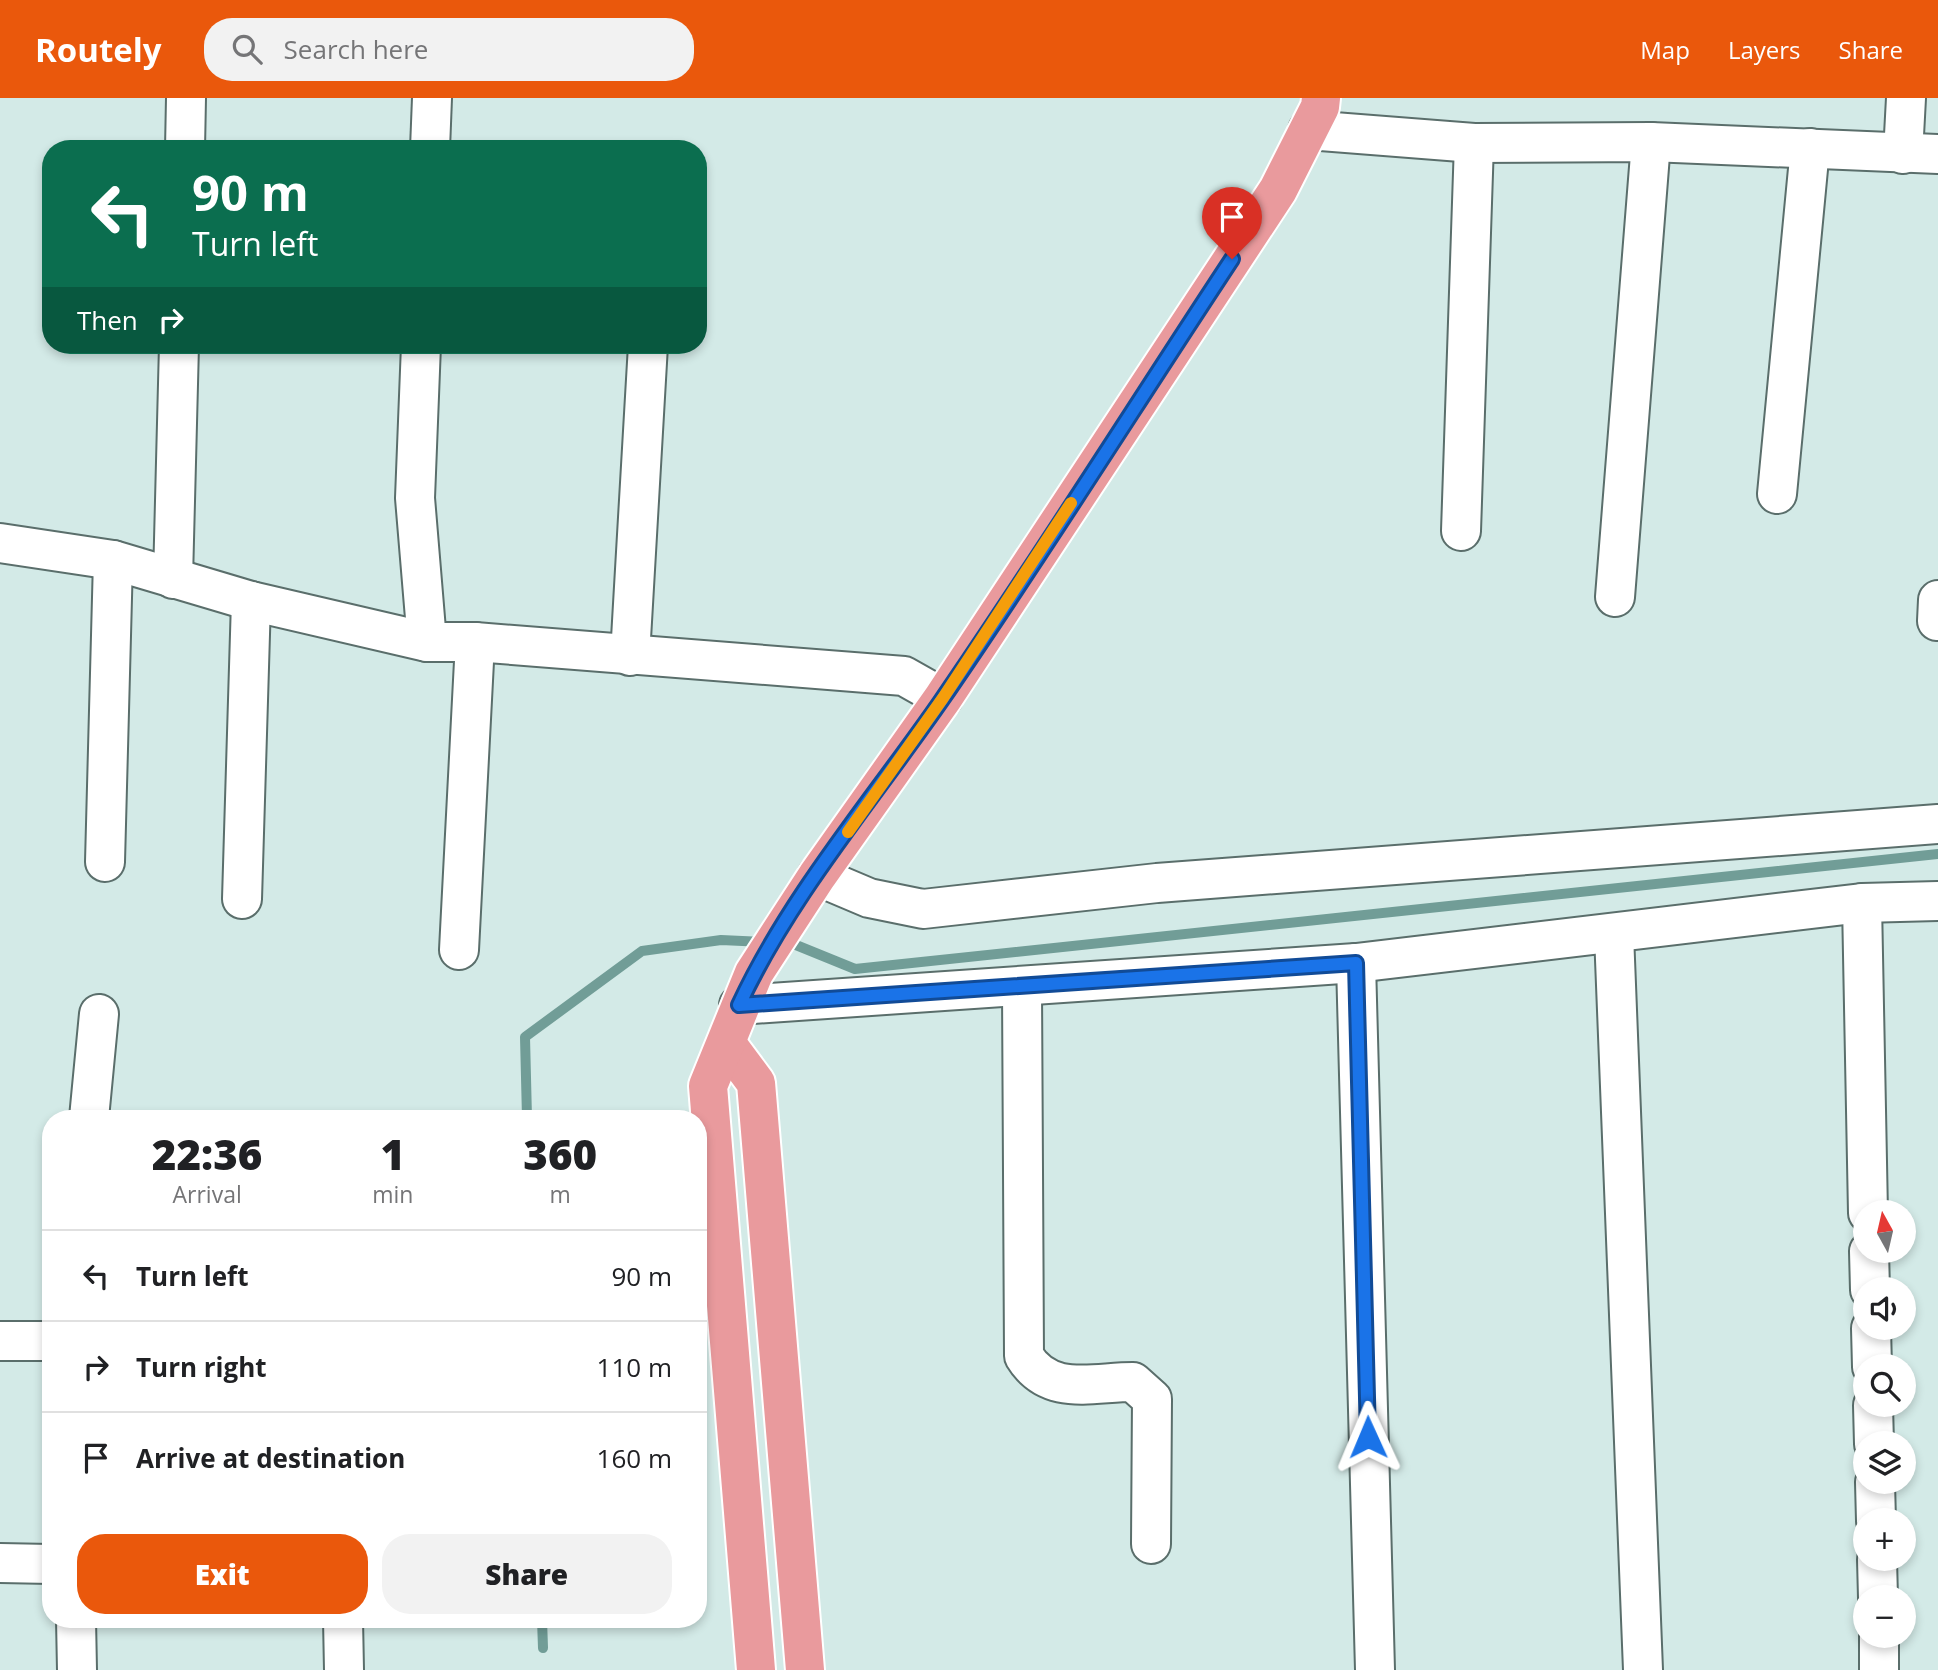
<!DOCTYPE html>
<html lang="en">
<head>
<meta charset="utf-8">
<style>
  :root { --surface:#fff; --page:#f2f2f2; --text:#202124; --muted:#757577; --line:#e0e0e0; --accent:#ea580c }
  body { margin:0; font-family:"Open Sans",sans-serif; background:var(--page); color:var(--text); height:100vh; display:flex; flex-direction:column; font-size:26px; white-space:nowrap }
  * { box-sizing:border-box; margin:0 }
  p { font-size:23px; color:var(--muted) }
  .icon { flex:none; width:38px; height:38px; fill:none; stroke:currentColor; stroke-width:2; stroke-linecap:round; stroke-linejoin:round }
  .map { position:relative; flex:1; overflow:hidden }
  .drawer { position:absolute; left:42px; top:1012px; width:665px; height:518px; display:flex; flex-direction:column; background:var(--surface); border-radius:28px; box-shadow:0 4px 10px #0003 }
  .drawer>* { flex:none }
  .guide { position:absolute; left:42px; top:42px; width:665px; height:214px; border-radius:28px; box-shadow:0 4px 10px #0003; background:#0b6e4f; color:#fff; overflow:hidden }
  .needle { width:46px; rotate:352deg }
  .controls { position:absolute; left:1853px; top:1102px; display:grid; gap:14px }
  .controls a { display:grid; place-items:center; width:63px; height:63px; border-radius:50%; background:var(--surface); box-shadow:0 4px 10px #0003; font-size:35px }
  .pin { position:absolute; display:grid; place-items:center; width:60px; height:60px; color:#fff; margin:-72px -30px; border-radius:50% 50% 50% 0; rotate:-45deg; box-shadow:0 0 7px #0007 }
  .pin .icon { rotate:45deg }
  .me { position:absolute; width:77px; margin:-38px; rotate:359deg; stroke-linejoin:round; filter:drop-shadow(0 0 5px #0008) }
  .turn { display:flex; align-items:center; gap:24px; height:147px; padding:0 35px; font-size:32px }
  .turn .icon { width:91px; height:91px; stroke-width:2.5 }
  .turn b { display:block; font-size:49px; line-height:60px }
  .then { display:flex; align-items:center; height:66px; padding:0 35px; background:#0003; gap:14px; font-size:26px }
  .eta { display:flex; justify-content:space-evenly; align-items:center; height:119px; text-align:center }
  .eta b { font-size:42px; font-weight:800; line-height:49px }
  .primary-button { display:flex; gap:14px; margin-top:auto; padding:14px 35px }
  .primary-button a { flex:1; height:80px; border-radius:28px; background:var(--accent); color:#fff; font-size:28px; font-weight:800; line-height:80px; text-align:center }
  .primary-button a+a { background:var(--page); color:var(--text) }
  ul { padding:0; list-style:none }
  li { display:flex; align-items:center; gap:21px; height:91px; padding:0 35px; border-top:2px solid var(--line) }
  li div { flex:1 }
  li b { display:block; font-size:26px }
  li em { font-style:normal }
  header { display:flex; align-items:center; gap:42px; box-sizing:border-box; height:98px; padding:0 35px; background:var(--accent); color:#fff }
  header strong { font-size:33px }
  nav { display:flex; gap:38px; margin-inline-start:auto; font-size:24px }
  .search { width:490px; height:63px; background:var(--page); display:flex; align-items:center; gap:18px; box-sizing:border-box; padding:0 24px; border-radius:28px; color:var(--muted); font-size:26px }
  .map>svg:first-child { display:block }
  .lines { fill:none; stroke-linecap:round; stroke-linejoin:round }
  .stream { stroke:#719d97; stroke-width:10 }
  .minor-casing { stroke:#5a6e6b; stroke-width:42 }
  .major-casing { stroke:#fff; stroke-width:42 }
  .minor { stroke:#fff; stroke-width:38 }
  .major { stroke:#e99a9d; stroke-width:38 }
  .route-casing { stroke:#114b97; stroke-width:18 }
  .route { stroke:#1a73e8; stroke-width:12 }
  .slow { stroke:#f59e0b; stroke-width:12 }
</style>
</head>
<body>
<header>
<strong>Routely</strong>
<div class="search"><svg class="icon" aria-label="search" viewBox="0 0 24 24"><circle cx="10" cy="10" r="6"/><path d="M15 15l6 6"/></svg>Search here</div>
<nav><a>Map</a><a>Layers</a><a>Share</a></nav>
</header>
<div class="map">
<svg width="1938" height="1572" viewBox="0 0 1938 1572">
  <rect width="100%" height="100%" fill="#d3eae7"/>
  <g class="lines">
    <g class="stream">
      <path d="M781,845h10l64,26 1083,-115"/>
      <path d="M527,1020l-2,-81 117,-86 79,-11 44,2"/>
      <path d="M542,1521l1,29"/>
    </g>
    <defs>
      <g id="minor">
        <path d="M1308,32l166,13 177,-1 287,12"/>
        <path d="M185,51l1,-51"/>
        <path d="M430,51l2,-51"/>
        <path d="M1903,56l3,-56"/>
        <path d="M421,247l-6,153 12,144"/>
        <path d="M1777,396l33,-346"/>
        <path d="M1461,433l13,-388"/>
        <path d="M0,445l113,17 138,41 176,41h48l429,34 39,22"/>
        <path d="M173,481l6,-234"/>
        <path d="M1615,499l36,-455"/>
        <path d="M1937,523l1,-21"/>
        <path d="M630,558l18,-311"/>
        <path d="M105,764l8,-302"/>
        <path d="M817,778l52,22 54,11 234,-26 781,-59"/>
        <path d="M242,801l9,-298"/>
        <path d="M1862,805l6,310"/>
        <path d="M1614,836l29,736"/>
        <path d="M459,852l16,-308"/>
        <path d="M1356,865l19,707"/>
        <path d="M1022,890l2,368c25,41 68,26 109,26l19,17 -1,145"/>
        <path d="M739,907l617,-42 506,-60 76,-2"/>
        <path d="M89,1020l10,-104"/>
        <path d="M1869,1153l1,39"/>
        <path d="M1871,1230l1,39"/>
        <path d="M0,1243h51"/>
        <path d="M1873,1307l1,39"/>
        <path d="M1875,1384l1,39"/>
        <path d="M1877,1461l1,39"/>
        <path d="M0,1465l51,1"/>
        <path d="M76,1521l1,51"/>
        <path d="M343,1521l1,51"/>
        <path d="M1879,1538v34"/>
      </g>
      <g id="major">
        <path d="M727,946l29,39 49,587"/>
        <path d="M756,1572l-48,-584 46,-113 63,-97 126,-178 335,-508 42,-83 1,-9"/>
      </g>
    </defs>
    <use href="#minor" class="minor-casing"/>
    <use href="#major" class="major-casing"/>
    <use href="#minor" class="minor"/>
    <use href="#major" class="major"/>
  </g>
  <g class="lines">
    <defs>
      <path id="route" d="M1232,161c-97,147 -191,297 -291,442 -68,98 -152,196 -202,304l617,-42 12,474"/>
    </defs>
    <use href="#route" class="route-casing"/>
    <use href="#route" class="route"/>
    <path class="slow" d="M848,734l95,-134 128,-195"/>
  </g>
</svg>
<div class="controls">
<a><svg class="needle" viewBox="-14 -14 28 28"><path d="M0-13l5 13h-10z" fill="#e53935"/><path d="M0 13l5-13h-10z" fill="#757577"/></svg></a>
<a><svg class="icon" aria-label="sound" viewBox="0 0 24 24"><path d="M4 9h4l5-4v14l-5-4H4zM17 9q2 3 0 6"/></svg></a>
<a><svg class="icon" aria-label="search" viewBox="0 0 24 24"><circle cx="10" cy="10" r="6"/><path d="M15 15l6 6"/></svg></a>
<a><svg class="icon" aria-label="layers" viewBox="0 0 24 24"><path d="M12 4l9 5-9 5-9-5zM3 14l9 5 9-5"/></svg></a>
<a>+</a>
<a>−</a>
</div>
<div class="pin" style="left:1232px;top:161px;background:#d93025"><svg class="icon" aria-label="arrive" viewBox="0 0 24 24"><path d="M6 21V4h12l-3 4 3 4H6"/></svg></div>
<svg class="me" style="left:1368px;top:1339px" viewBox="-20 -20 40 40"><path d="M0-17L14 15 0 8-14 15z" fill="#1a73e8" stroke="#fff" stroke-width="4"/></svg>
<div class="guide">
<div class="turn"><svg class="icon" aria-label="left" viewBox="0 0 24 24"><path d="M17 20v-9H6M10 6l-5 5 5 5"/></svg><div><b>90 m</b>Turn left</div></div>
<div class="then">Then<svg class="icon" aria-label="right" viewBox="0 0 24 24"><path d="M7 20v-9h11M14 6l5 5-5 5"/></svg></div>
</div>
<section class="drawer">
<div class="eta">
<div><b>22:36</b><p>Arrival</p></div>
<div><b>1</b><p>min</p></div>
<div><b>360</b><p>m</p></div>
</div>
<ul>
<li><svg class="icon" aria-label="left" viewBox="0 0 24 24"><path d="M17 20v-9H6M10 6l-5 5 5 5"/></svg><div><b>Turn left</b></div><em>90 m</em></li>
<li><svg class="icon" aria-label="right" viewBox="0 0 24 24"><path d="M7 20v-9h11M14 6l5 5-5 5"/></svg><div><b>Turn right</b></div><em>110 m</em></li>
<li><svg class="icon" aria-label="arrive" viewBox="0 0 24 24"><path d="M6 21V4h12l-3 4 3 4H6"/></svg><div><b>Arrive at destination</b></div><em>160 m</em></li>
</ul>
<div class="primary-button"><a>Exit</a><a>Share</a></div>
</section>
</div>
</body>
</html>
